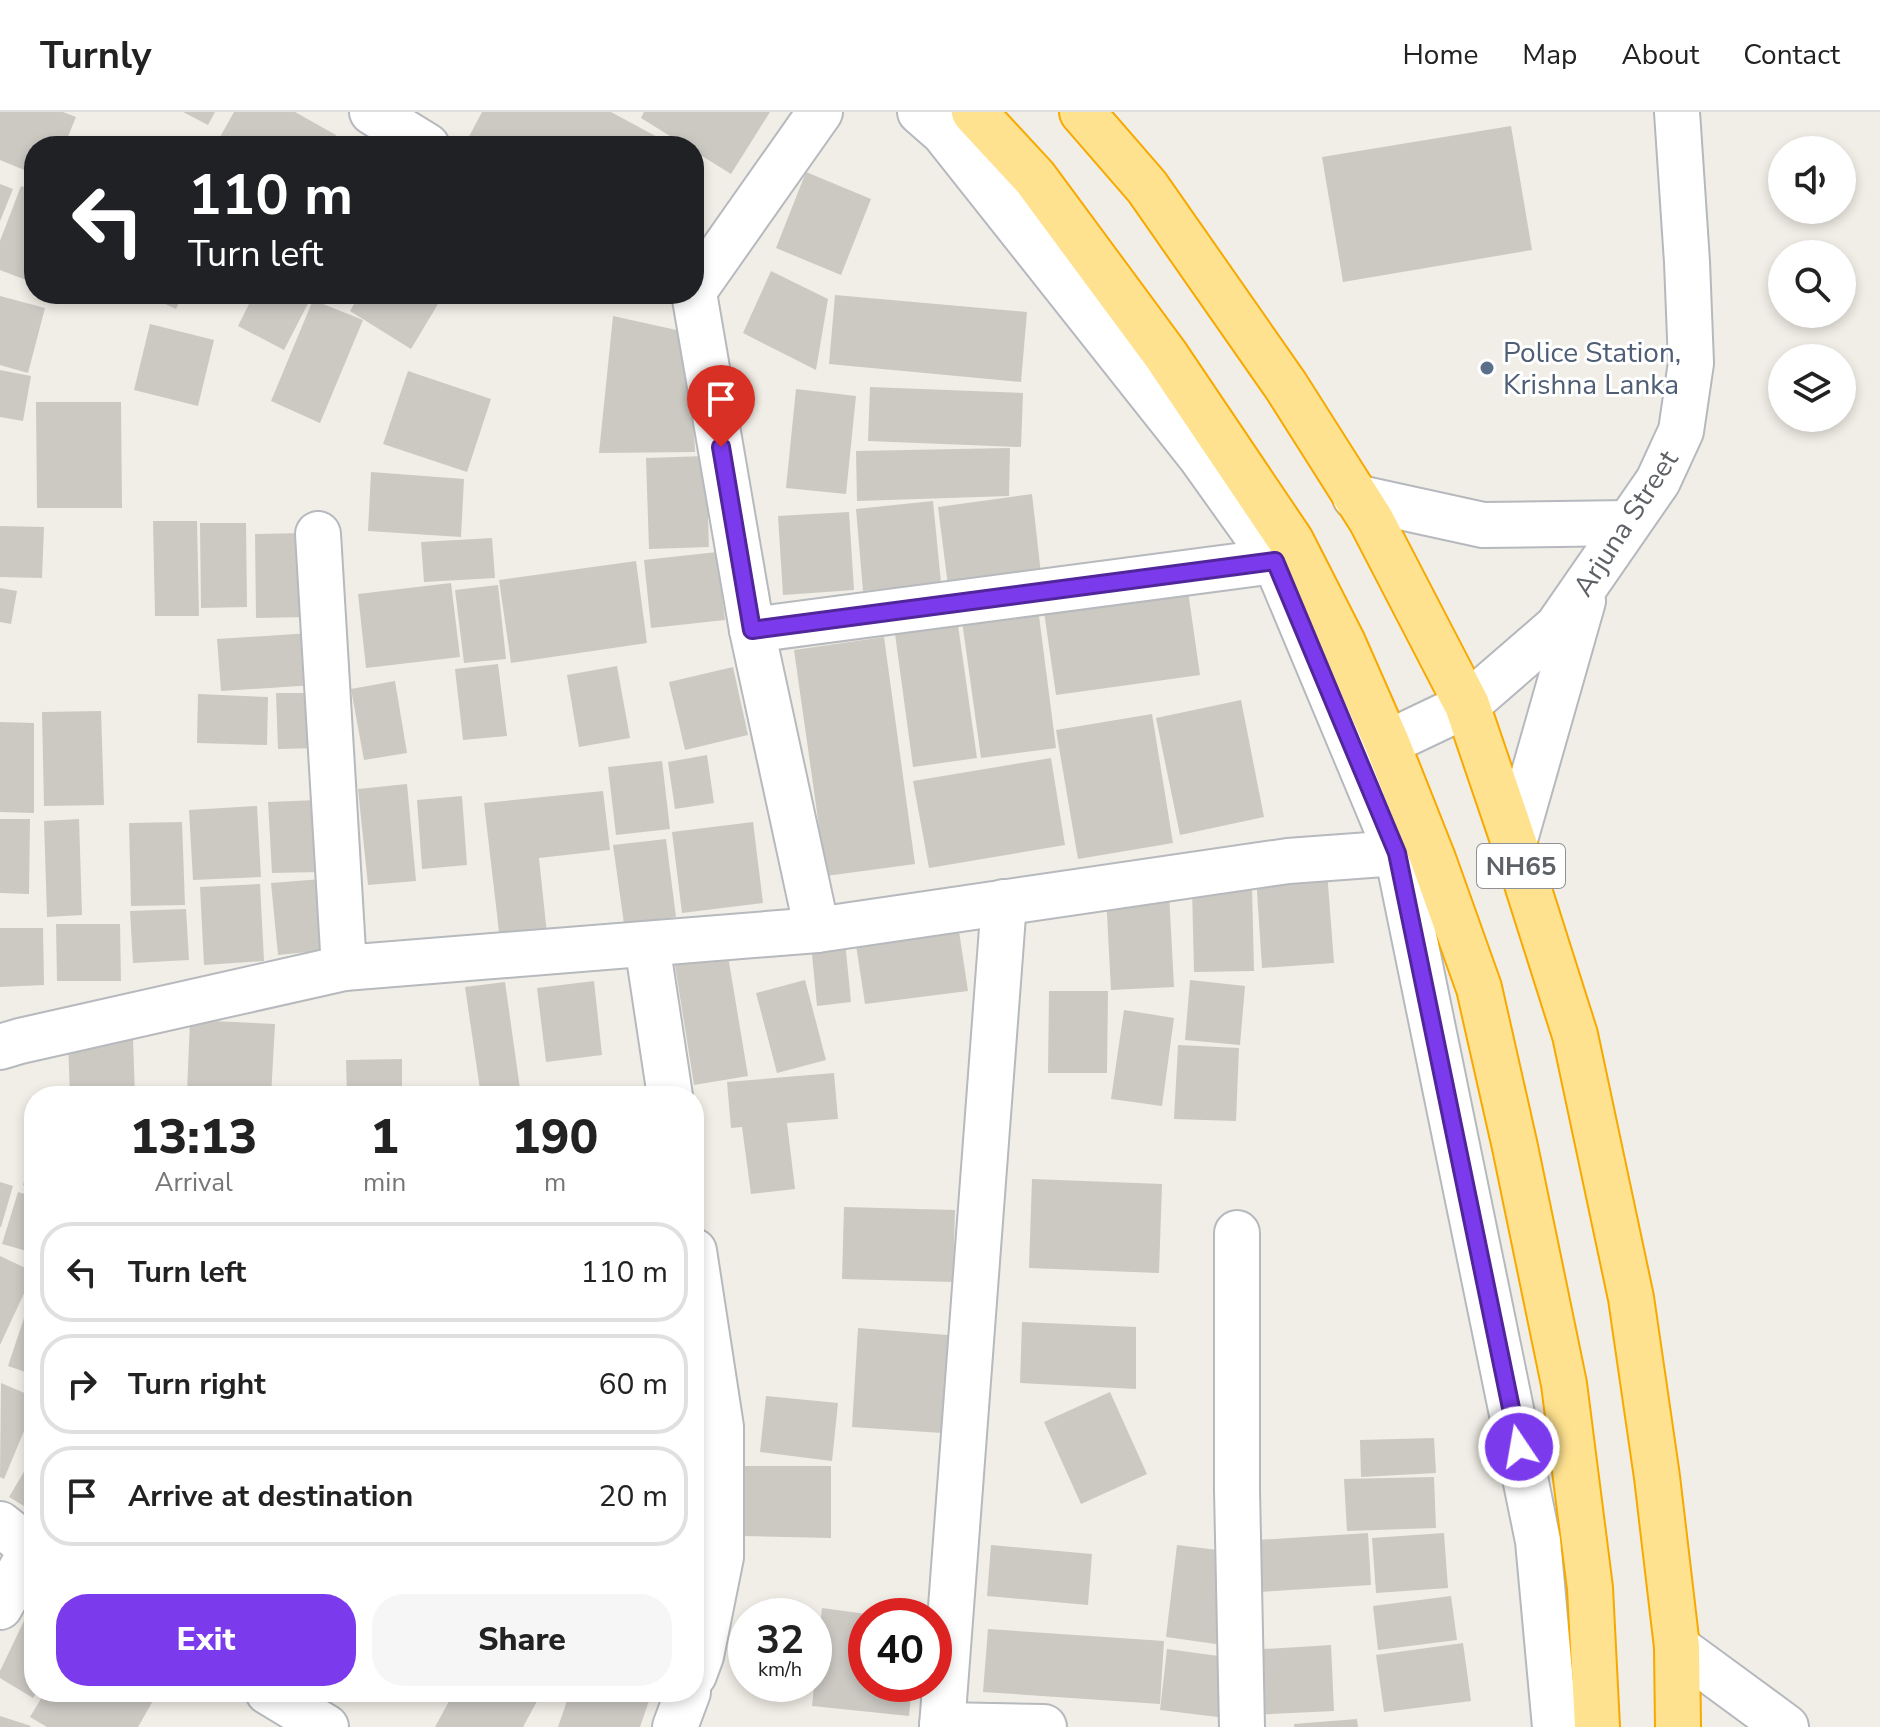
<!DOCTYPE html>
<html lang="en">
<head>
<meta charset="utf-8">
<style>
  :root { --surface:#fff; --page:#f6f6f6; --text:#222; --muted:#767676; --line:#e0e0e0; --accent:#7c3aed }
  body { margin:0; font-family:"Nunito Sans",sans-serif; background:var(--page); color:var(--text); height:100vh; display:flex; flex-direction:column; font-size:30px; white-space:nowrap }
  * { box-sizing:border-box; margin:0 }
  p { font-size:26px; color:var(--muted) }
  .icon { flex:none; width:44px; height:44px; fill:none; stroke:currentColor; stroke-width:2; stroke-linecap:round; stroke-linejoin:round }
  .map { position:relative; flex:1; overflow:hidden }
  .panel { position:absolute; left:24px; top:974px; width:680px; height:616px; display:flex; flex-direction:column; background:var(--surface); border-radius:32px; box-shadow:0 4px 12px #0003 }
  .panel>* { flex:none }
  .banner { position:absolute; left:24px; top:24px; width:680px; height:168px; border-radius:32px; box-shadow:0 4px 12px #0003; background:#202124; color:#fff; overflow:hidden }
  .tools { position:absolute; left:1768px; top:24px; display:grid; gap:16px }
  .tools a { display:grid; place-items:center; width:88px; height:88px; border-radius:50%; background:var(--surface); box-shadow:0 4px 12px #0003; font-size:40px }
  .speed { position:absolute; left:728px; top:1486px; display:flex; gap:16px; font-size:40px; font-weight:700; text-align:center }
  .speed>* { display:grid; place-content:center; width:104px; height:104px; border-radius:50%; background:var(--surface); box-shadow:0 4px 12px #0003; line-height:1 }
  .speed small { font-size:20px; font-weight:400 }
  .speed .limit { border:12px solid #d22; background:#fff; color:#111 }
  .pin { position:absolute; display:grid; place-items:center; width:68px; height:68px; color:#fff; margin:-82px -34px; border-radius:50% 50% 50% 0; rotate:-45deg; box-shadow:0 0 8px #0007 }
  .pin .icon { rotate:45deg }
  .me { position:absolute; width:88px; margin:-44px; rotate:348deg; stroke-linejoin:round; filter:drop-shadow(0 0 6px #0008) }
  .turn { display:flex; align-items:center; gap:28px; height:168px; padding:0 32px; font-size:36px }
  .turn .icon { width:104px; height:104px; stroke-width:2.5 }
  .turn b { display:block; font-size:56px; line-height:68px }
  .eta { display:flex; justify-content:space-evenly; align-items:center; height:136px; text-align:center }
  .eta b { font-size:48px; font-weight:800; line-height:56px }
  .action { display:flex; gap:16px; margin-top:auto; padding:16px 32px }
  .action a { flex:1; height:92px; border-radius:32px; background:var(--accent); color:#fff; font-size:32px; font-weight:800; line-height:92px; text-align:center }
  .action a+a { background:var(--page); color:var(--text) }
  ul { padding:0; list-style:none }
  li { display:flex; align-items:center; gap:24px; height:100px; margin:0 16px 12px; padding:0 16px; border:4px solid var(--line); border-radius:32px }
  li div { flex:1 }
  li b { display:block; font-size:30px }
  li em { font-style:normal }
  header { display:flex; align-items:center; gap:48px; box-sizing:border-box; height:112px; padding:0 40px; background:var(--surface); border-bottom:2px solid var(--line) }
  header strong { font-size:38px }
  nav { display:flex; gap:44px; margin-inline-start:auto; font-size:28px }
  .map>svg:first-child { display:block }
  .building { fill:#ccc9c3 }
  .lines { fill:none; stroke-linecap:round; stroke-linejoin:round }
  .street-casing { stroke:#b6b9bd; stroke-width:48 }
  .secondary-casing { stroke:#b5b9be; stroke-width:48 }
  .highway-casing { stroke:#f7a900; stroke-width:48 }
  .street { stroke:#fff; stroke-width:44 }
  .secondary { stroke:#fff; stroke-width:44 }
  .highway { stroke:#ffe28f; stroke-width:44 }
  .route-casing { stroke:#51269a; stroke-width:20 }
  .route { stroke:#7c3aed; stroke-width:14 }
  .service-dot { fill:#5c6f8a; stroke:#fff; stroke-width:3 }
  .labels { text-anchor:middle; stroke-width:6; stroke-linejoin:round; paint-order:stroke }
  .shield { fill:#fff; stroke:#8e9195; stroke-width:2 }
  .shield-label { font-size:26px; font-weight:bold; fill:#5e6267 }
  .service-label { font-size:28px; fill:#4e5e75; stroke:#fff; text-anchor:start }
  .street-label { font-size:28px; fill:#5e6267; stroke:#fff }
</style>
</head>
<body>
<header>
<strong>Turnly</strong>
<nav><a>Home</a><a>Map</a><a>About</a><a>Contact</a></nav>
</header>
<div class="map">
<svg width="1880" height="1615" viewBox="0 0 1880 1615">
  <rect width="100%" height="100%" fill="#f0eee6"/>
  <g class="building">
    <path d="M0,0h63l13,5 -12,29h-30v28l-34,-14z"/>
    <path d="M183,0h32l-7,13z"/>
    <path d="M234,0h61l41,23 -6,11h-115z"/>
    <path d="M482,0h129l63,34h-210z"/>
    <path d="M644,0h126l-39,62 -37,-23v-5h-8l-45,-28z"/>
    <path d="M374,11l36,23h-50z"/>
    <path d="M1511,14l21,124 -189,32 -21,-125z"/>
    <path d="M806,60l65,27 -30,76 -65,-27z"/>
    <path d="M0,72l13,5 -13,32z"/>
    <path d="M21,74l13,5v92l-34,-13v-29z"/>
    <path d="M771,159l57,28 -12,71 -73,-37z"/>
    <path d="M144,182h39l-7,15z"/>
    <path d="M254,182h59l-29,56 -46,-24z"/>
    <path d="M360,182h84l-33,55 -61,-38z"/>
    <path d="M835,183l192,17 -6,70 -192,-18z"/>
    <path d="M0,184l45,12 -17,65 -28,-8z"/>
    <path d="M313,188l50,20 -43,103 -49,-22z"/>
    <path d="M613,204l77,17 5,119 -96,1z"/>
    <path d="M150,212l64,16 -16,66 -64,-16z"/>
    <path d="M0,258l31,6 -8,45 -23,-4z"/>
    <path d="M408,259l83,28 -24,73 -84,-28z"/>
    <path d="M870,275l153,6 -2,54 -153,-6z"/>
    <path d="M796,277l60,7 -10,98 -60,-6z"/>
    <path d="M36,290h85l1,106h-85z"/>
    <path d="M1010,336l-1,48 -152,5 -1,-50z"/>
    <path d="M706,344l3,91 -60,2 -3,-91z"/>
    <path d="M371,360l93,7 -3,58 -93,-6z"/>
    <path d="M1032,382l9,80 -93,12 -10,-79z"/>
    <path d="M933,389l8,82 -78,8 -7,-82z"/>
    <path d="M849,400l5,78 -71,5 -5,-79z"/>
    <path d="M153,409h44l2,95h-44z"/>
    <path d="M200,411h46l1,84 -46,1z"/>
    <path d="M0,414l44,1 -2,51 -42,-1z"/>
    <path d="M306,421l1,84 -51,1 -1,-84z"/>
    <path d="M492,426l3,40 -71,4 -3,-40z"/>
    <path d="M717,440l8,68 -74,8 -7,-68z"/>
    <path d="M636,449l11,82 -136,20 -12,-83z"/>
    <path d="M451,471l9,74 -94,11 -8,-74z"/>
    <path d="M1187,472l13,91 -144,20 -13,-90z"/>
    <path d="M498,473l8,74 -42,4 -9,-73z"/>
    <path d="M0,476l17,3 -6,33 -11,-2z"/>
    <path d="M1038,496l18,140 -75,10 -19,-137z"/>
    <path d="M956,499l21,147 -64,9 -20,-148z"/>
    <path d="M311,521l4,52 -94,6 -4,-52z"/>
    <path d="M884,525l31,227 -89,12 -32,-226z"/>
    <path d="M498,552l9,72 -44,4 -8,-71z"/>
    <path d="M617,554l13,72 -51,9 -12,-72z"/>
    <path d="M733,555l15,68 -63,15 -16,-68z"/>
    <path d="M395,569l12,72 -43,7 -13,-71z"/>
    <path d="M276,581h42l1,55 -41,1z"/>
    <path d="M198,582l70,3 -1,48 -70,-2z"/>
    <path d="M1241,588l23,117 -84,18 -24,-117z"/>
    <path d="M101,599l3,94 -60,1 -2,-94z"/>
    <path d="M1152,602l21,129 -95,16 -22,-129z"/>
    <path d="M0,610l34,1v90l-34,-1z"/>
    <path d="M707,643l7,48 -39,6 -7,-47z"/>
    <path d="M1051,646l14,87 -136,23 -16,-87z"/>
    <path d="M662,649l8,68 -54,6 -8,-68z"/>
    <path d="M407,672l9,97 -48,4 -10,-96z"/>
    <path d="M603,679l7,59 -71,8 9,86 -47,5 -17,-146z"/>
    <path d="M462,684l5,69 -45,4 -5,-69z"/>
    <path d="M318,688l3,72 -49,1 -4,-71z"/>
    <path d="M257,694l4,71 -68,3 -4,-70z"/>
    <path d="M0,707h30l-1,75 -29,-1z"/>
    <path d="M79,707l3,96 -35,2 -3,-96z"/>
    <path d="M182,710l3,83 -54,1 -2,-83z"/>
    <path d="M753,710l10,81 -81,10 -10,-81z"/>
    <path d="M666,727l10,78 -52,7 -11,-79z"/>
    <path d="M1327,759l7,92 -72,5 -6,-92z"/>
    <path d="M322,767l6,71 -50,5 -7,-72z"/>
    <path d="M260,772l4,77 -60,4 -4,-78z"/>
    <path d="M1252,774l2,85 -60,1 -2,-84z"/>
    <path d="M1169,781l5,94 -63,3 -5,-94z"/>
    <path d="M186,797l3,51 -56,3 -3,-52z"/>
    <path d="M56,812h64l1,57h-64z"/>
    <path d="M0,816h43l1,57 -44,2z"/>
    <path d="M959,819l9,60 -103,13 -9,-59z"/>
    <path d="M845,829l6,61 -34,4 -6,-62z"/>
    <path d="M727,838l21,126 -54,9 -20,-126z"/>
    <path d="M805,868l21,80 -49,13 -21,-80z"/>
    <path d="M1190,868l55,6 -5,59 -55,-5z"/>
    <path d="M594,869l8,74 -56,7 -9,-74z"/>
    <path d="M505,870l16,114h-40l-16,-109z"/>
    <path d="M1049,879h59l-1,82h-59z"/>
    <path d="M1124,898l50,8 -12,88 -51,-7z"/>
    <path d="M190,908l85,4 -4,72 -84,-3z"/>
    <path d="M133,927l2,57h-65l-2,-55z"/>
    <path d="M1178,933l61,3 -3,73 -62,-2z"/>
    <path d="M402,947v37h-55l-1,-36z"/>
    <path d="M834,961l4,46 -51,4 8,66 -44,5 -9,-67 -11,1 -4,-46z"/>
    <path d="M34,1040v37l-11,-4z"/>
    <path d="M1032,1067l130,5 -3,89 -130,-5z"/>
    <path d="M0,1070l13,4 -12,41h-1z"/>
    <path d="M18,1080l16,5v56l-32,-9z"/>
    <path d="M844,1095l111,3 -2,72 -111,-3z"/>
    <path d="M0,1144l34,16 -34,73z"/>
    <path d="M25,1203l9,3v57l-26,-9z"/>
    <path d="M1022,1210l114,5v62l-116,-6z"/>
    <path d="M858,1216l90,7 -6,98 -90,-6z"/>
    <path d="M1,1271l33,14v10l-30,72 -4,-2z"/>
    <path d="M1110,1280l37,82 -66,30 -37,-82z"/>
    <path d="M766,1284l72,7 -6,58 -72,-9z"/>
    <path d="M1434,1326l2,35 -75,4 -1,-37z"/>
    <path d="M34,1343v57l-25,-15z"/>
    <path d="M744,1354h87v72l-87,-2z"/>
    <path d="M1434,1365l2,51 -89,3 -3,-52z"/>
    <path d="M1368,1421l3,52 -112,7 -3,-52z"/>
    <path d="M1444,1421l4,55 -72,5 -4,-55z"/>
    <path d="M991,1433l101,9 -4,51 -101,-9z"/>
    <path d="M1177,1433l57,7 -11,93 -57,-8z"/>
    <path d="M1451,1484l6,44 -79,10 -5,-44z"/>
    <path d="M34,1488v92h3l-4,6 -33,-20v-7z"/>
    <path d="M822,1496l44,6v70h46l-3,32 -97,-10z"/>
    <path d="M988,1517l176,12 -4,63 -177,-12z"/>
    <path d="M1463,1531l8,58 -87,11 -8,-57z"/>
    <path d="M1331,1533l3,66 -83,4 -4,-65z"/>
    <path d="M1167,1537l66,9 -7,60 -66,-8z"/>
    <path d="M45,1580h113l-20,35h-91l-17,-10z"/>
    <path d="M454,1580h88l-19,35h-88z"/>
    <path d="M570,1580h82l-12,35h-82z"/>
    <path d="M0,1604l31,10 -1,1h-30z"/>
    <path d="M1357,1607l1,8h-64v-3z"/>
  </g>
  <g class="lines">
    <defs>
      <g id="street">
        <path d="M372,0l55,34"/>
        <path d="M694,179l126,-179"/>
        <path d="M694,181l58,337 65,300"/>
        <path d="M318,422l26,434"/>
        <path d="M752,518l523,-69"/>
        <path d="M647,832l23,152"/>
        <path d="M0,935l20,-6 324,-73 473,-38 471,-69 109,-8"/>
        <path d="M1237,1121v257l5,237"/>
        <path d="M694,1139l27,176v130l-20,99 -7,19"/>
        <path d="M0,1412l34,27"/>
        <path d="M0,1495l32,-58"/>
        <path d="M268,1580l58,35"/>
        <path d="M942,1613l102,2"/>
        <path d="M675,1615l13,-35"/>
        <path d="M942,1615l62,-825"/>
      </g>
      <g id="secondary">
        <path d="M920,0l24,21 256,323 75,105 122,292 141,688 17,186"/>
        <path d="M1355,385l128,28 145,-2"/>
        <path d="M1387,631l80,-38 90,-78 101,-146 23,-50 10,-68 -4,-101 -10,-150"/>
        <path d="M1514,731l69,-242"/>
        <path d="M1677,1535l109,80"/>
      </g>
      <g id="highway">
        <path d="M974,0l61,66 130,176 126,187 52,102 44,100 46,116 46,129 36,159 49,237 26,204 7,139"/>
        <path d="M1082,0l65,75 139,199 85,134 96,185 47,138 61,192 56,263 26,179 20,170 1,80"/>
      </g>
    </defs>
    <use href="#street" class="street-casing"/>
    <use href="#secondary" class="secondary-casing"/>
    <use href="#highway" class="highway-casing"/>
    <use href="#street" class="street"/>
    <use href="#secondary" class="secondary"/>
    <use href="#highway" class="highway"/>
  </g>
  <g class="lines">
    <defs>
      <path id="route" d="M721,335l31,183 523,-69 122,292 122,594"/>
    </defs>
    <use href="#route" class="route-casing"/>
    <use href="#route" class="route"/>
  </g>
  <circle class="service-dot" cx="1487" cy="256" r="8"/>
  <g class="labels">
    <rect class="shield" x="1477" y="732" width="88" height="44" rx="6"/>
    <g class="shield-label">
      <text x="1521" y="763">NH65</text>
    </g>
    <g class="service-label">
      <text x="1503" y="250">Police Station,<tspan x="1503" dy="32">Krishna Lanka</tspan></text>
    </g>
    <g class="street-label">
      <text transform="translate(1625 411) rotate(-57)" y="10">Arjuna Street</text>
    </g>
  </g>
</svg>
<div class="tools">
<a><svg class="icon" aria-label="sound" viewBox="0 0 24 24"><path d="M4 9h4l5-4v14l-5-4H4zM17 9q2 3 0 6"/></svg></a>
<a><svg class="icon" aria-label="search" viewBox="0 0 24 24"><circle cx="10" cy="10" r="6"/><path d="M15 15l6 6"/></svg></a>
<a><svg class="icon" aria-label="layers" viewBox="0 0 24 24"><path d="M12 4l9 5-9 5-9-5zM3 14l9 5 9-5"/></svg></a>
</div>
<div class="speed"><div>32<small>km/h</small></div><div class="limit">40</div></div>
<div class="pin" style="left:721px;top:335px;background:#d93025"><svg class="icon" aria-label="arrive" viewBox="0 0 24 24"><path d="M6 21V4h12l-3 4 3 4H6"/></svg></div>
<svg class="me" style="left:1519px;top:1335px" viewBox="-20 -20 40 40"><circle r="17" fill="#7c3aed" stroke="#fff" stroke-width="3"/><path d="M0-11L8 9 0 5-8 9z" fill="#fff"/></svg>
<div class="banner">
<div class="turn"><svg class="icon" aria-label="left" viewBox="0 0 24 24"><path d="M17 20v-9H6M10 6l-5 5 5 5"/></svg><div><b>110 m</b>Turn left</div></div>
</div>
<section class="panel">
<div class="eta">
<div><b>13:13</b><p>Arrival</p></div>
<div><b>1</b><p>min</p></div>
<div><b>190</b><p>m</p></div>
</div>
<ul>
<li><svg class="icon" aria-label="left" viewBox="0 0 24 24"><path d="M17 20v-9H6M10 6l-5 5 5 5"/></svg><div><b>Turn left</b></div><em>110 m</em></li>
<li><svg class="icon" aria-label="right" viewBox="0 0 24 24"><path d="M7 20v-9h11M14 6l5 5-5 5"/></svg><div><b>Turn right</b></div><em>60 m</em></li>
<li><svg class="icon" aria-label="arrive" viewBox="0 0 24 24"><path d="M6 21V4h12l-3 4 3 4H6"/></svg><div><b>Arrive at destination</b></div><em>20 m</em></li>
</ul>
<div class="action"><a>Exit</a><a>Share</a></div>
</section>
</div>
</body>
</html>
